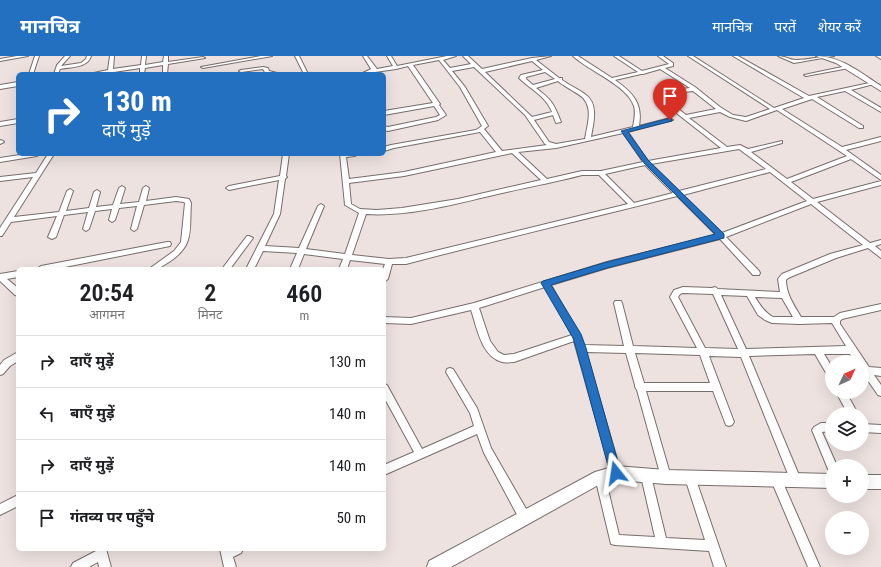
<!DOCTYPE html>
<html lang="hi">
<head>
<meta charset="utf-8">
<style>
  :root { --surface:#fff; --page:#f2f2f2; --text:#202124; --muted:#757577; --line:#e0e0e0; --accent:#2270bf }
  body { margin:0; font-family:"Roboto Condensed","Noto Sans Devanagari",sans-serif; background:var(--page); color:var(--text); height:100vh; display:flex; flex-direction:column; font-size:15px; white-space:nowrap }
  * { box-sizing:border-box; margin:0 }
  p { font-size:13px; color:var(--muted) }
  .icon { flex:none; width:22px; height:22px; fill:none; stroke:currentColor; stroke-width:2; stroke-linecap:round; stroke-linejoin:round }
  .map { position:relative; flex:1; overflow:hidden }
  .details { position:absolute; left:16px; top:211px; width:370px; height:284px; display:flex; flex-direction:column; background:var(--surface); border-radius:6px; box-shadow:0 4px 16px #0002 }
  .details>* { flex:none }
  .hud { position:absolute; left:16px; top:16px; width:370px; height:84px; border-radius:6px; box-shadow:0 4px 16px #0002; background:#2270bf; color:#fff; overflow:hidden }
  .needle { width:26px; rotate:46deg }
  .fabs { position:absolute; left:825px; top:299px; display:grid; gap:8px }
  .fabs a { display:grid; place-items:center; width:44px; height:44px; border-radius:50%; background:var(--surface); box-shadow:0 4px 16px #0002; font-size:20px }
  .pin { position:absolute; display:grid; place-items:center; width:34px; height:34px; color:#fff; margin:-41px -17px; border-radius:50% 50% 50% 0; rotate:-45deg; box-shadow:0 0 4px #0007 }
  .pin .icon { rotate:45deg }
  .me { position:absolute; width:44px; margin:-22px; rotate:345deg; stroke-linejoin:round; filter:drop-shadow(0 0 3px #0008) }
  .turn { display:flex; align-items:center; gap:14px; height:84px; padding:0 20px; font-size:18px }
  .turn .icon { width:52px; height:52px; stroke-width:2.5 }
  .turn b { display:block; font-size:28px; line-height:34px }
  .eta { display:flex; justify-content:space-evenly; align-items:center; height:68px; text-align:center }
  .eta b { font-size:24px; font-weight:600; line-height:28px }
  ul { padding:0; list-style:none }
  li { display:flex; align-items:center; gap:12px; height:52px; padding:0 20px; border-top:1px solid var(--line) }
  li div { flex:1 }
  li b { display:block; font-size:15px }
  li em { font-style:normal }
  header { display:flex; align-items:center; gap:24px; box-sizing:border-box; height:56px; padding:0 20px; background:var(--accent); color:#fff }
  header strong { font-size:19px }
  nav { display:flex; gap:22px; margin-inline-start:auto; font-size:14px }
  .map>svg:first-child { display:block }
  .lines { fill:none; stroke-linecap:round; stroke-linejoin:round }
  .minor-casing { stroke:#776e6c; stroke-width:2 }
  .tertiary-casing { stroke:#776e6c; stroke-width:2 }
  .minor { fill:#fff; fill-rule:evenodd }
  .tertiary { fill:#fff; fill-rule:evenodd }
  .route { fill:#2270bf; stroke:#16497c }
</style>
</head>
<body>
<header>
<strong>मानचित्र</strong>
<nav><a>मानचित्र</a><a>परतें</a><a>शेयर करें</a></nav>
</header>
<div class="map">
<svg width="881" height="511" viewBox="0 0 881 511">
  <rect width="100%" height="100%" fill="#ede2e0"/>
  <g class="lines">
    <defs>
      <g id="minor">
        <path d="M17,0h11l-28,5v-2z"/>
        <path d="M35,0h4l-6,18h-4z"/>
        <path d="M65,0h5l-9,10 20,-3 5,-4 1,-3h4c-3,12 -21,11 -31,13l-2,5h-4l3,-9z"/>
        <path d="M110,0h4l-1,13 28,-4 1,-9h4l-1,9 18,-3 1,-6h4v6l35,-5 2,1 -37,6 -1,10h-4v-9l-18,3 -1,6h-4v-6l-39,6h-12l19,-4z"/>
        <path d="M261,0h11l-69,12 -2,-1z"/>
        <path d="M295,0h4l9,18h-4z"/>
        <path d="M363,0h4l10,13 16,-3 -6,-10h4l6,10 50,-10h9l-13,4 7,8 21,-4 -8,-8h5l14,13 50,-11 19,-2 -15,4 23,18h3v2c8,6 17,9 24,15 13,9 7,30 5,42l42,-10c1,-6 3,-14 1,-21 -7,-21 -45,-35 -61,-50h5l34,22 26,-6 -24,-16h5l23,15 27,-7 -11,-8h5l10,7v3l-8,2 30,19 25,20 13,8 13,2 24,-8 -82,-53h5l81,52 30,-10 -71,-42h5l71,40 65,-14v2l-23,6 30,18v4l-36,-21 -28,6 46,29v2h-4l-47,-29 -30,10 60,38 39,-10v4l-35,9 35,25v5l-30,-21 -60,23 22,17 68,-18v4l-64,17 53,41 11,-3v4l-6,2 6,5v7l-13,-10 -32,10 -48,20 -2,2c0,14 8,25 15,37h33l6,-4 41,-9v6l-39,9 -2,2v3l29,43 12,1v8l-7,-1 7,10v11l-3,-1 -16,-23v-10h-7l-5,-8h-26l8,13v12l-3,-1 -14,-24 -66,2 52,124 -1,4 -4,1 -4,-1 -51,-127 -32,-1 25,66 -2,3 -3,1 -3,-1 -13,-34h-67l25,86 -1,4 -4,1 -4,-1 -1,-4 -24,-87 -2,-3v-2l-9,-32 -40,-1 35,121 -1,4 -4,1 -4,-1 -1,-4 -37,-132 -60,21c-4,0 -8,1 -12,0 -21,-6 -25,-35 -31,-52l-60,14 -27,-1v-6l27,1 63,-15 133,-41 109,-27 -39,-39c-90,23 -181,44 -271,68h-14l-4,15 -4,3 -1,-13 2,-5 -35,-4 -3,9h-8l4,-10 -39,-5 -6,15h-8l7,-16 -34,-2 -9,18h-8l28,-55 5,-34 -50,10 -3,-2 3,-2 51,-10 3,-22h6l-3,22 1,1 -2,2 -5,35 -15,32 34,2 19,-42 3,-2 3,2 -18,43 39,5 14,-41 -14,-8 -5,-51h18l-3,2 -9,1 3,22 55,-7 92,-20 -16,-20 -86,16 -10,3v-4l7,-2 85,-15 6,-4 -22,-39 -21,-27 -26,5 27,39 -1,1 7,10 -8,5 -50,11 -4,-1v-4l4,1 48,-10 4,-2 -6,-9 -50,9v-4l49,-8 -25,-37 -12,3 -35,5 10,-5zM532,5l11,9 -22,5 -2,3c11,11 27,18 33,34l-20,5 -47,-45zM474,11l51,48 20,29 2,1 -45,6 -18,-22 4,-3 -23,-39 -13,-16zM660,13l30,19 -26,3 -8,4v2l65,51 -73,13 -20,-29 45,-12 -3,-2 -31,8c4,-23 -6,-33 -24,-46l26,-6h2zM545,16l10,7 -22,6 -7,-6v-2zM558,25c5,5 24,14 26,18 9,11 3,27 1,40l-29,5 -7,-2 -15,-22 19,-5 3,8 5,-1c-7,-18 -9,-22 -25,-34zM693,35l23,18 -30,6 -24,-19 3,-2zM777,54l70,46 -60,23 -36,-27 31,-9v-2l-34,8 -8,-4 -13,2 -38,-29 31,-6 10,5 16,4zM623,77l20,29 -42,9h-19l-35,8 -29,-27 38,-4zM739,93l27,20 -87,22 -28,-27zM512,97l29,27 -83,19 -56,9 -25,2 -17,-1 -9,-5 -2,-21 55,-7zM645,109l28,28 -39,10 -29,-29zM770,116l37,29 -85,32 -39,-38zM582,119h17l29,29 -222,54 -17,1 -37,-4 14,-41c44,3 93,-11 136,-21 26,-6 54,-11 80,-18zM811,148l52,41 -33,9 -48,20 -4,5 2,13 -62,-3 -3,-2 -3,1 -29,-1 -9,3 -4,7 27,51 -64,-2 -11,-43 -1,-2h-6l-1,2 10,43 -40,-1 -4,-10 -29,-50 56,-17 113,-29 33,36h6l1,-2 -1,-2 -33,-34zM545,231l27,48 -58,19 -10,1 -6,-3 -8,-11 -11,-33zM683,237l30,1 25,55 -33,-1 -27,-51 2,-3zM721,239l26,1 11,19 7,5 7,3 27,1 33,-1 14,23 -100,3zM755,241l27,1 11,19h-20c-9,-5 -13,-12 -18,-20zM635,297l65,2 10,28h-66z"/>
        <path d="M778,0c7,0 12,4 18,4 13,0 25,-4 38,-4l-40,7z"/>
        <path d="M876,0h5v3z"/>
        <path d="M847,10h2v2l-43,8 -2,-1z"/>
        <path d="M263,11l5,1 1,3 12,3h-15l-3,-5 -22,3 -2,-1 2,-1z"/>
        <path d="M18,26v4l-18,3v-4z"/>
        <path d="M18,63v4l-18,3v-4z"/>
        <path d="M0,84l3,1 1,1 -4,2z"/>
        <path d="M26,98h14l-3,2 -37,6v-4z"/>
        <path d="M48,98h6l-40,63 45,-5 8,-21 3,-2 3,2 -7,20 23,-3 5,-16 3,-2 3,2 -4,15 17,-2 6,-17 3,-2 3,2 -5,16 19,-2 4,-14 3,-2 3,2 -3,13 30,-4 13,2 2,4c-2,27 4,42 -22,59 -8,5 -10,7 -20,7l25,-18 7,-9 4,-39 -1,-1 -8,-1 -32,4 -7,24 -3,2 -3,-2 6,-23 -18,2 -4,12 -3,2 -3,-2 3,-11 -17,2 -6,18 -3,2 -3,-2 5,-17 -24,3 -8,22 -4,2 -4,-2 9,-21 -46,6 -9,14h-2v-8l33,-51 -33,4v-4l36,-4z"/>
        <path d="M247,180h2l4,2 -23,31h-8z"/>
        <path d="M167,186h3l1,2 -1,2 -115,23h-18l4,-3z"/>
        <path d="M18,215v6l-11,2 11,9v8l-3,-1 -15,-14v-7z"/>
        <path d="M18,296v9l-8,5 -7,8 -3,1v-10l4,-5z"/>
        <path d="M450,312l3,1 24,39 14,40 38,66 1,4 -1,4 -4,1 -4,-1 -37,-69 -7,-19 -93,41v-10l30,-13 -30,-55v-13l3,1 35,64 52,-23 -4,-13 -24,-41 1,-3z"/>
        <path d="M836,336h10l12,22h-10z"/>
        <path d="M821,367h11v8l-10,1 15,34h-5v5l-4,-2 -16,-39 2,-3z"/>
        <path d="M862,368l19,1v8l-19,-1z"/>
        <path d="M646,415l4,1 1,4 15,62 39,2 -20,-62 1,-4 4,-1 4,1 32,93h-12l-5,-16 -94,-6 -4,-1 -16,-67 1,-4 4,-1 4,1 1,4 14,58 36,2 -14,-61 1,-4z"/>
        <path d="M776,419l4,1 40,91h-12l-37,-87 1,-4z"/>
        <path d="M18,439v11l-18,9v-11z"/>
        <path d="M96,493h10l5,18h-12l-1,-5 -9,5h-18l2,-4 23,-12z"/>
        <path d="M220,493h23l-2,4 -8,4 3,10h-12z"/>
      </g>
      <g id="tertiary">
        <path d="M816,0c25,0 45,17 65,30v5l-45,-28z"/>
        <path d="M616,410l50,4 166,4v14l-166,-4 -50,-4 -14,3 -151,84h-24l2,-6 166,-89z"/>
        <rect x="862" y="419" width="19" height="14"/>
      </g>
    </defs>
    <use href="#minor" class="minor-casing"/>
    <use href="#tertiary" class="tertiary-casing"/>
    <use href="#minor" class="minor"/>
    <use href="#tertiary" class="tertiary"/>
  </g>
  <path class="route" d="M670,62l2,1v2l-44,11 20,28 76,74v4l-117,30 -56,17 30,49 5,14 35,125 -1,4 -4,2 -4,-2 -2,-4 -34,-125 -3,-10 -32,-55 2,-2 64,-19 108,-28 -71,-71 -23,-32z"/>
</svg>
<div class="fabs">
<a><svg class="needle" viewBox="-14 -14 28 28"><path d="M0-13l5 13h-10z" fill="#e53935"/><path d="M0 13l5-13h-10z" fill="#757577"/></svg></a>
<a><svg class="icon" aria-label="layers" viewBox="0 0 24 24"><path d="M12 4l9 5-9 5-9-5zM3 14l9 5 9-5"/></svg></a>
<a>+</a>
<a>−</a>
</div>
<div class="pin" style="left:670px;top:64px;background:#d93025"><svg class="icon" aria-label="arrive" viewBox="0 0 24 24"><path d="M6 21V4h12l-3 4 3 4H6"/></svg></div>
<svg class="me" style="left:616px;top:417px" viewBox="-20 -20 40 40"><path d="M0-17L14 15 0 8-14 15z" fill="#2270bf" stroke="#fff" stroke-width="4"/></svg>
<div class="hud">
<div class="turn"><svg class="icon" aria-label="right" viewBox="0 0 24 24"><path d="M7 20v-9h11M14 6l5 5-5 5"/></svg><div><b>130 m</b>दाएँ मुड़ें</div></div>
</div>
<section class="details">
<div class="eta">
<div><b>20:54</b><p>आगमन</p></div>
<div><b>2</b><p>मिनट</p></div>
<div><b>460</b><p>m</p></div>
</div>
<ul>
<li><svg class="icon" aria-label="right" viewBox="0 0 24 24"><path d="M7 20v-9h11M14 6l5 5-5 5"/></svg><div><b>दाएँ मुड़ें</b></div><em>130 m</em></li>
<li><svg class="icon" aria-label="left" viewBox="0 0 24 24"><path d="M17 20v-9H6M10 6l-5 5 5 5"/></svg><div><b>बाएँ मुड़ें</b></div><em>140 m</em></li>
<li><svg class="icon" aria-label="right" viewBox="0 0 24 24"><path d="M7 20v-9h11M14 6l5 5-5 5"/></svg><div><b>दाएँ मुड़ें</b></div><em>140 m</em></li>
<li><svg class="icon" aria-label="arrive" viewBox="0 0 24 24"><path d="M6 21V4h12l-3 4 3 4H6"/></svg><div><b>गंतव्य पर पहुँचे</b></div><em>50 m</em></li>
</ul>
</section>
</div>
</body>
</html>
